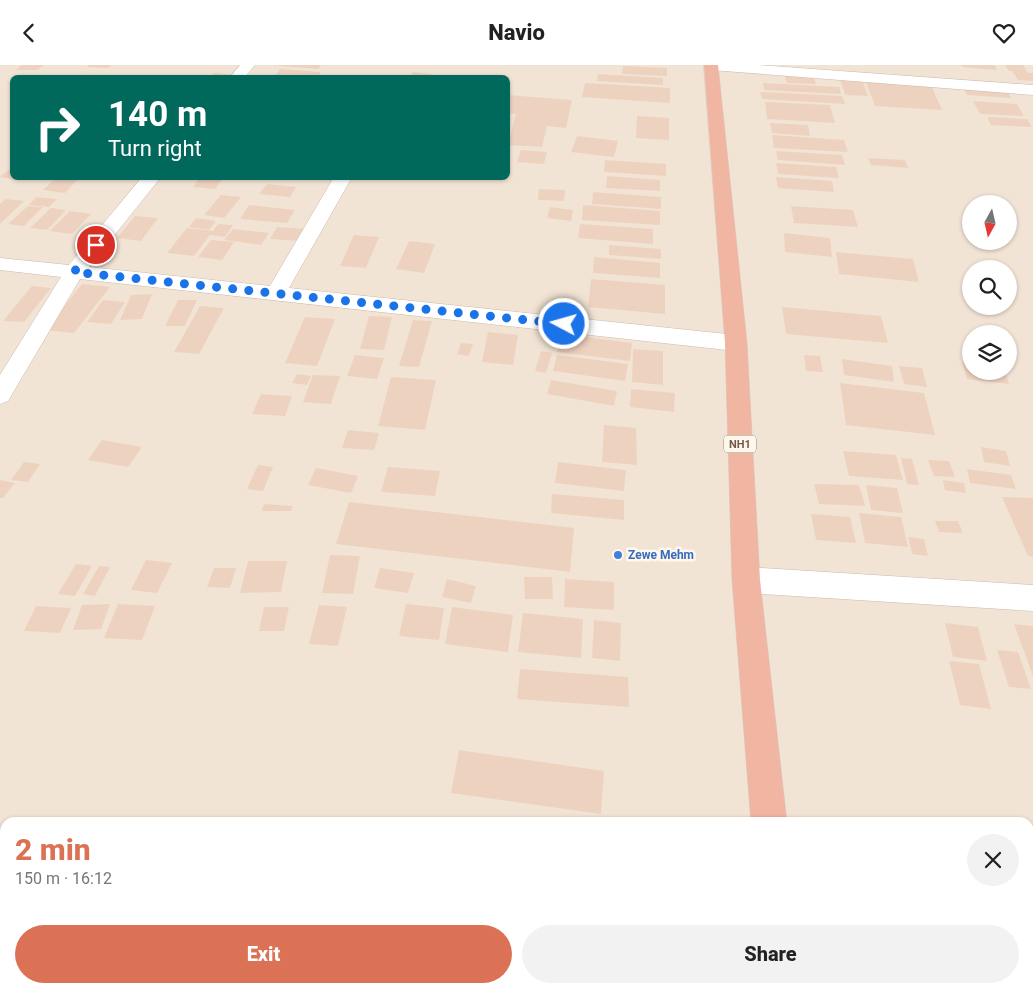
<!DOCTYPE html>
<html lang="en">
<head>
<meta charset="utf-8">
<style>
  :root { --surface:#fff; --page:#f2f2f2; --text:#222; --muted:#767676; --accent:#db7255 }
  body { margin:0; font-family:Roboto,sans-serif; background:var(--page); color:var(--text); height:100vh; display:flex; flex-direction:column; font-size:19px; white-space:nowrap }
  * { box-sizing:border-box; margin:0 }
  p { font-size:16px; color:var(--muted) }
  .icon { flex:none; width:28px; height:28px; fill:none; stroke:currentColor; stroke-width:2; stroke-linecap:round; stroke-linejoin:round }
  .map { position:relative; flex:1; overflow:hidden }
  .details { position:absolute; left:0px; top:752px; width:1034px; height:176px; display:flex; flex-direction:column; background:var(--surface); border-radius:15px 15px 0 0; box-shadow:0 1px 4px #0004 }
  .details>* { flex:none }
  .top-card { position:absolute; left:10px; top:10px; width:500px; height:105px; border-radius:8px; box-shadow:0 1px 4px #0004; background:#00695c; color:#fff; overflow:hidden }
  .needle { width:32px; rotate:188deg }
  .tools { position:absolute; left:962px; top:130px; display:grid; gap:10px }
  .tools a { display:grid; place-items:center; width:55px; height:55px; border-radius:50%; background:var(--surface); box-shadow:0 1px 4px #0004; font-size:25px }
  .pin { position:absolute; display:grid; place-items:center; width:42px; height:42px; color:#fff; margin:-21px; border:2px solid #fff; border-radius:50%; box-shadow:0 1px 5px #0007 }
  .me { position:absolute; width:55px; margin:-28px; rotate:276deg; stroke-linejoin:round; filter:drop-shadow(0 0 4px #0008) }
  .turn { display:flex; align-items:center; gap:18px; height:105px; padding:0 15px; font-size:22px }
  .turn .icon { width:65px; height:65px; stroke-width:2.5 }
  .turn b { display:block; font-size:35px; line-height:42px }
  .round { display:grid; place-items:center; flex:none; width:52px; height:52px; border-radius:26px; background:var(--page) }
  .headline { display:flex; align-items:center; justify-content:space-between; height:85px; padding:0 15px }
  h1 { font-size:30px; font-weight:800; line-height:38px; color:var(--accent) }
  .button { display:flex; gap:10px; margin-top:auto; padding:10px 15px }
  .button a { flex:1; height:58px; border-radius:30px; background:var(--accent); color:#fff; font-size:20px; font-weight:800; line-height:58px; text-align:center }
  .button a+a { background:var(--page); color:var(--text) }
  header { display:flex; justify-content:space-between; align-items:center; height:65px; padding:0 15px; background:var(--surface); font-size:22px; font-weight:800 }
  .map>svg:first-child { display:block }
  .residential { fill:#f2e4d5; fill-rule:evenodd }
  .building { fill:#eed2c0 }
  .lines { fill:none; stroke-linecap:round; stroke-linejoin:round }
  .street-casing { stroke:#ccbaad; stroke-width:1 }
  .highway-casing { stroke:#d8d1cd; stroke-width:1 }
  .street { fill:#fff; fill-rule:evenodd }
  .highway { fill:#f0b6a2; fill-rule:evenodd }
  .route { stroke:#1a73e8; stroke-width:9; stroke-dasharray:0 16.2 }
  .shop-dot { fill:#3f7fe0; stroke:#fef7ec; stroke-width:2 }
  .labels { text-anchor:middle; stroke-width:5; stroke-linejoin:round; paint-order:stroke }
  .shield { fill:#fef7ec; stroke:#9c897d; stroke-width:1 }
  .shield-label { font-size:11px; font-weight:bold; fill:#725a4d }
  .shop-label { font-size:12px; font-weight:bold; fill:#366cbe; stroke:#fef7ec; text-anchor:start }
</style>
</head>
<body>
<header><svg class="icon" aria-label="back" viewBox="0 0 24 24"><path d="M15 5l-7 7 7 7"/></svg>Navio<svg class="icon" aria-label="heart" viewBox="0 0 24 24"><path d="M12 20l-8-8c-3-5 5-10 8-4 3-6 11-1 8 4z"/></svg></header>
<div class="map">
<svg width="1033" height="928" viewBox="0 0 1033 928">
  <rect width="100%" height="100%" fill="#fbf3e6"/>
  <path class="residential" d="M0,0h1033v928h-1033zM12,12h496v100h-496zM971,139h38v37h-38zM971,204h38v37h-38zM971,269h38v37h-38zM5,758h1024v166h-1024z"/>
  <g class="building">
    <path d="M21,0h22l-5,5h-22z"/>
    <path d="M89,0h22l-3,3 -21,-1z"/>
    <path d="M270,0h51l-3,4z"/>
    <path d="M961,0h34l2,5 -35,-3z"/>
    <path d="M1005,0h18l5,8h5v8l-15,-1 -6,-9h-3z"/>
    <path d="M623,1l44,2v8l-45,-2z"/>
    <path d="M280,4l41,3 -4,5h-43z"/>
    <path d="M413,7l24,3 -1,2h-27z"/>
    <path d="M214,8l19,2 -3,2h-20z"/>
    <path d="M784,8l29,2 3,9 -29,-1z"/>
    <path d="M598,9l65,4v7l-66,-4z"/>
    <path d="M840,14l22,1 6,16 -23,-1z"/>
    <path d="M866,17l65,3 11,25 -67,-4z"/>
    <path d="M585,18l85,5v15l-88,-6z"/>
    <path d="M763,18l76,4 2,7 -77,-4z"/>
    <path d="M963,23l44,3 4,7 -44,-3z"/>
    <path d="M760,27l82,4 3,8 -83,-5z"/>
    <path d="M508,30l64,5 -6,28 -19,-2 -5,21 -34,-2 8,-31 -8,-1z"/>
    <path d="M973,36l44,3 7,12 -44,-2z"/>
    <path d="M765,37l65,3 5,18 -68,-4z"/>
    <path d="M637,51l32,2v22l-33,-2z"/>
    <path d="M987,52l40,2 5,8 -41,-2z"/>
    <path d="M770,58l38,2 2,11 -38,-3z"/>
    <path d="M772,70l72,5 4,12 -74,-4z"/>
    <path d="M577,71l41,5 -4,16 -43,-5z"/>
    <path d="M521,85l26,2 -3,12 -27,-2z"/>
    <path d="M776,86l66,4 3,10 -67,-5z"/>
    <path d="M868,93l37,2 3,8 -37,-3z"/>
    <path d="M605,95l61,4v12l-62,-4z"/>
    <path d="M776,98l60,4 3,11 -61,-4z"/>
    <path d="M8,105l4,1v6h10l-3,3 -19,-3z"/>
    <path d="M607,111l53,4v11l-54,-3z"/>
    <path d="M57,112h23l-15,16 -22,-3z"/>
    <path d="M200,112h24l-9,12 -22,-2z"/>
    <path d="M776,112l56,4 2,11 -56,-4z"/>
    <path d="M267,119l29,3 -6,10 -31,-3z"/>
    <path d="M539,124l26,1 -1,11 -26,-1z"/>
    <path d="M593,127l68,5v12l-69,-5z"/>
    <path d="M221,130l20,2 -17,21 -20,-3z"/>
    <path d="M36,132l21,2 -8,8 -20,-2z"/>
    <path d="M6,134l18,2 -24,23v-20z"/>
    <path d="M249,140l46,5 -8,13 -47,-4z"/>
    <path d="M583,140l77,6v14l-78,-5z"/>
    <path d="M28,141l15,1 -19,19 -16,-2z"/>
    <path d="M791,141l62,4 5,17 -64,-4z"/>
    <path d="M550,142l23,3 -2,11 -24,-3z"/>
    <path d="M51,143l15,2 -19,20 -17,-2z"/>
    <path d="M70,146l21,3 -19,20 -22,-3z"/>
    <path d="M135,151l23,2 -17,23 -24,-3z"/>
    <path d="M196,153l20,3 -7,9 -20,-3z"/>
    <path d="M218,159l15,1 -8,12 -15,-2 -16,21 -27,-3 20,-25 26,3z"/>
    <path d="M580,159l73,5v15l-75,-6z"/>
    <path d="M277,162l30,2 -7,12 -30,-2z"/>
    <path d="M233,164l36,4 -8,12 -37,-5z"/>
    <path d="M784,168l46,5 2,19 -47,-5z"/>
    <path d="M354,170l25,2 -13,31 -26,-2z"/>
    <path d="M211,175l23,2 -12,18 -24,-3z"/>
    <path d="M409,176l26,3 -11,29 -28,-4z"/>
    <path d="M609,180l52,4v10l-52,-4z"/>
    <path d="M836,187l77,7 6,23 -80,-8z"/>
    <path d="M594,192l66,6v15l-67,-5z"/>
    <path d="M591,214l74,6v29l-77,-7z"/>
    <path d="M82,219l28,3 -36,46 -30,-3z"/>
    <path d="M32,221l19,2 -27,34 -21,-1z"/>
    <path d="M152,229l-10,25 -22,1 11,-25z"/>
    <path d="M103,235l22,2 -14,22 -24,-2z"/>
    <path d="M178,235h19l-12,26h-20z"/>
    <path d="M200,241l24,2 -25,46 -25,-2z"/>
    <path d="M782,242l99,9 7,27 -102,-9z"/>
    <path d="M369,251l23,1 -8,33 -24,-1z"/>
    <path d="M305,252l30,2 -18,47 -32,-3z"/>
    <path d="M413,255l19,1 -13,46 -20,-1z"/>
    <path d="M488,267l30,3 -5,30 -31,-3z"/>
    <path d="M561,269l71,9 -2,18 -73,-9z"/>
    <path d="M461,278l12,1 -4,12 -12,-2z"/>
    <path d="M633,284l30,2v34l-31,-3z"/>
    <path d="M541,286l11,2 -6,20 -11,-2z"/>
    <path d="M355,290l29,3 -7,21 -30,-3z"/>
    <path d="M557,290l71,9 -3,17 -72,-10z"/>
    <path d="M804,290l16,1 3,16 -17,-1z"/>
    <path d="M842,294l50,7 2,16 -50,-7z"/>
    <path d="M962,297l9,1v8h34l4,13 -42,-5z"/>
    <path d="M899,301l23,2 5,19 -23,-3z"/>
    <path d="M297,309l14,2 -4,9 -15,-2z"/>
    <path d="M313,310l27,1 -9,28 -28,-2z"/>
    <path d="M391,312l45,3 -11,50 -47,-4z"/>
    <path d="M551,315l66,11 -3,15 -67,-12z"/>
    <path d="M840,318l84,10 11,42 -89,-10z"/>
    <path d="M631,324l44,4 -1,19 -44,-5z"/>
    <path d="M261,329l31,2 -7,20 -33,-2z"/>
    <path d="M604,360l32,3 1,37 -35,-3z"/>
    <path d="M348,365l31,3 -5,17 -32,-2z"/>
    <path d="M102,375l40,7 -14,20 -40,-7z"/>
    <path d="M981,382l25,4 4,15 -26,-4z"/>
    <path d="M843,386l53,4 7,25 -54,-4z"/>
    <path d="M901,393l11,1 7,26 -12,-1z"/>
    <path d="M928,395l21,1 6,16 -21,-1z"/>
    <path d="M24,397l16,2 -12,18 -17,-2z"/>
    <path d="M558,397l68,8 -2,21 -69,-8z"/>
    <path d="M258,400l15,2 -10,24 -16,-2z"/>
    <path d="M388,402l52,4 -5,25 -54,-4z"/>
    <path d="M316,403l42,8 -7,17 -43,-8z"/>
    <path d="M967,404l44,6 5,14 -46,-6z"/>
    <path d="M0,415l15,3 -12,15h-3z"/>
    <path d="M943,415l21,3 2,10 -21,-3z"/>
    <path d="M814,419l45,1 6,21 -46,-2z"/>
    <path d="M866,420l31,3 6,25 -32,-3z"/>
    <path d="M552,429l72,6v20l-73,-7z"/>
    <path d="M1002,432l31,1v59l-5,-1z"/>
    <path d="M349,437l225,26 -4,44 -234,-28z"/>
    <path d="M264,439l29,2 -2,5h-29z"/>
    <path d="M859,448l42,4 7,30 -43,-4z"/>
    <path d="M811,449l39,3 6,26 -40,-3z"/>
    <path d="M935,456h23l5,12 -24,-1z"/>
    <path d="M908,472l16,2 4,17 -16,-2z"/>
    <path d="M330,490l30,1 -7,38 -31,-1z"/>
    <path d="M146,495l26,3 -15,30 -26,-3z"/>
    <path d="M248,496h39l-6,31 -41,1z"/>
    <path d="M76,499l16,2 -17,30 -17,-2z"/>
    <path d="M99,501l11,1 -15,29 -12,-2z"/>
    <path d="M214,503h22l-6,20 -23,-1z"/>
    <path d="M380,503l34,5 -6,20 -34,-5z"/>
    <path d="M524,512h28l1,22h-28z"/>
    <path d="M447,514l29,7 -5,17 -29,-6z"/>
    <path d="M565,514l49,3v28l-50,-3z"/>
    <path d="M110,539l-9,25 -28,1 9,-25z"/>
    <path d="M118,539l37,2 -13,34 -38,-2z"/>
    <path d="M406,539l38,4 -5,32 -40,-4z"/>
    <path d="M319,540l28,2 -9,39 -29,-2z"/>
    <path d="M36,541l35,2 -11,25 -36,-2z"/>
    <path d="M264,542h25l-5,24h-25z"/>
    <path d="M452,542l61,8 -5,37 -63,-8z"/>
    <path d="M523,548l60,6 -2,39 -63,-6z"/>
    <path d="M594,555l27,3 -1,38 -28,-3z"/>
    <path d="M945,558l33,4 9,34 -34,-4z"/>
    <path d="M1014,559l19,2v50z"/>
    <path d="M997,585l21,2 13,37 -22,-2z"/>
    <path d="M949,596l30,3 12,45 -31,-4z"/>
    <path d="M520,604l108,8 1,30 -112,-8z"/>
    <path d="M459,685l145,21 -3,43 -150,-21z"/>
    <path d="M1029,763l4,1 -1,52 -3,-15z"/>
  </g>
  <g class="lines">
    <defs>
      <g id="street">
        <path d="M240,0h15l-10,12h-15z"/>
        <path d="M704,0h54l275,20v10l-322,-25 -5,-1z"/>
        <path d="M142,112h19l-72,90 181,19 64,-109h18l-63,111 447,47 8,2 3,6 -3,6 -8,2 -656,-72 -72,122 -8,3v-29l61,-98 -61,-7v-12l69,7z"/>
        <path d="M746,502l287,18v26l-287,-18 -10,-4 -4,-9 4,-9z"/>
      </g>
      <g id="highway">
        <path d="M704,0h14l29,278 13,237 27,243h-36l-19,-243 -7,-237z"/>
        <path d="M775,924h40l1,4h-40z"/>
      </g>
    </defs>
    <use href="#street" class="street-casing"/>
    <use href="#highway" class="highway-casing"/>
    <use href="#street" class="street"/>
    <use href="#highway" class="highway"/>
  </g>
  <g class="lines">
    <path class="route" d="M96,180l-22,27 490,52"/>
  </g>
  <circle class="shop-dot" cx="618" cy="490" r="5"/>
  <g class="labels">
    <rect class="shield" x="724" y="370.5" width="32" height="17" rx="4"/>
    <g class="shield-label">
      <text x="740" y="383">NH1</text>
    </g>
    <g class="shop-label">
      <text x="628" y="494">Zewe Mehm</text>
    </g>
  </g>
</svg>
<div class="tools">
<a><svg class="needle" viewBox="-14 -14 28 28"><path d="M0-13l5 13h-10z" fill="#e53935"/><path d="M0 13l5-13h-10z" fill="#767676"/></svg></a>
<a><svg class="icon" aria-label="search" viewBox="0 0 24 24"><circle cx="10" cy="10" r="6"/><path d="M15 15l6 6"/></svg></a>
<a><svg class="icon" aria-label="layers" viewBox="0 0 24 24"><path d="M12 4l9 5-9 5-9-5zM3 14l9 5 9-5"/></svg></a>
</div>
<div class="pin" style="left:96px;top:180px;background:#d93025"><svg class="icon" aria-label="arrive" viewBox="0 0 24 24"><path d="M6 21V4h12l-3 4 3 4H6"/></svg></div>
<svg class="me" style="left:564px;top:259px" viewBox="-20 -20 40 40"><circle r="17" fill="#1a73e8" stroke="#fff" stroke-width="3"/><path d="M0-11L8 9 0 5-8 9z" fill="#fff"/></svg>
<div class="top-card">
<div class="turn"><svg class="icon" aria-label="right" viewBox="0 0 24 24"><path d="M7 20v-9h11M14 6l5 5-5 5"/></svg><div><b>140 m</b>Turn right</div></div>
</div>
<section class="details">
<div class="headline"><div><h1>2 min</h1><p>150 m · 16:12</p></div><a class="round"><svg class="icon" aria-label="close" viewBox="0 0 24 24"><path d="M6 6l12 12M18 6L6 18"/></svg></a></div>
<div class="button"><a>Exit</a><a>Share</a></div>
</section>
</div>
</body>
</html>
